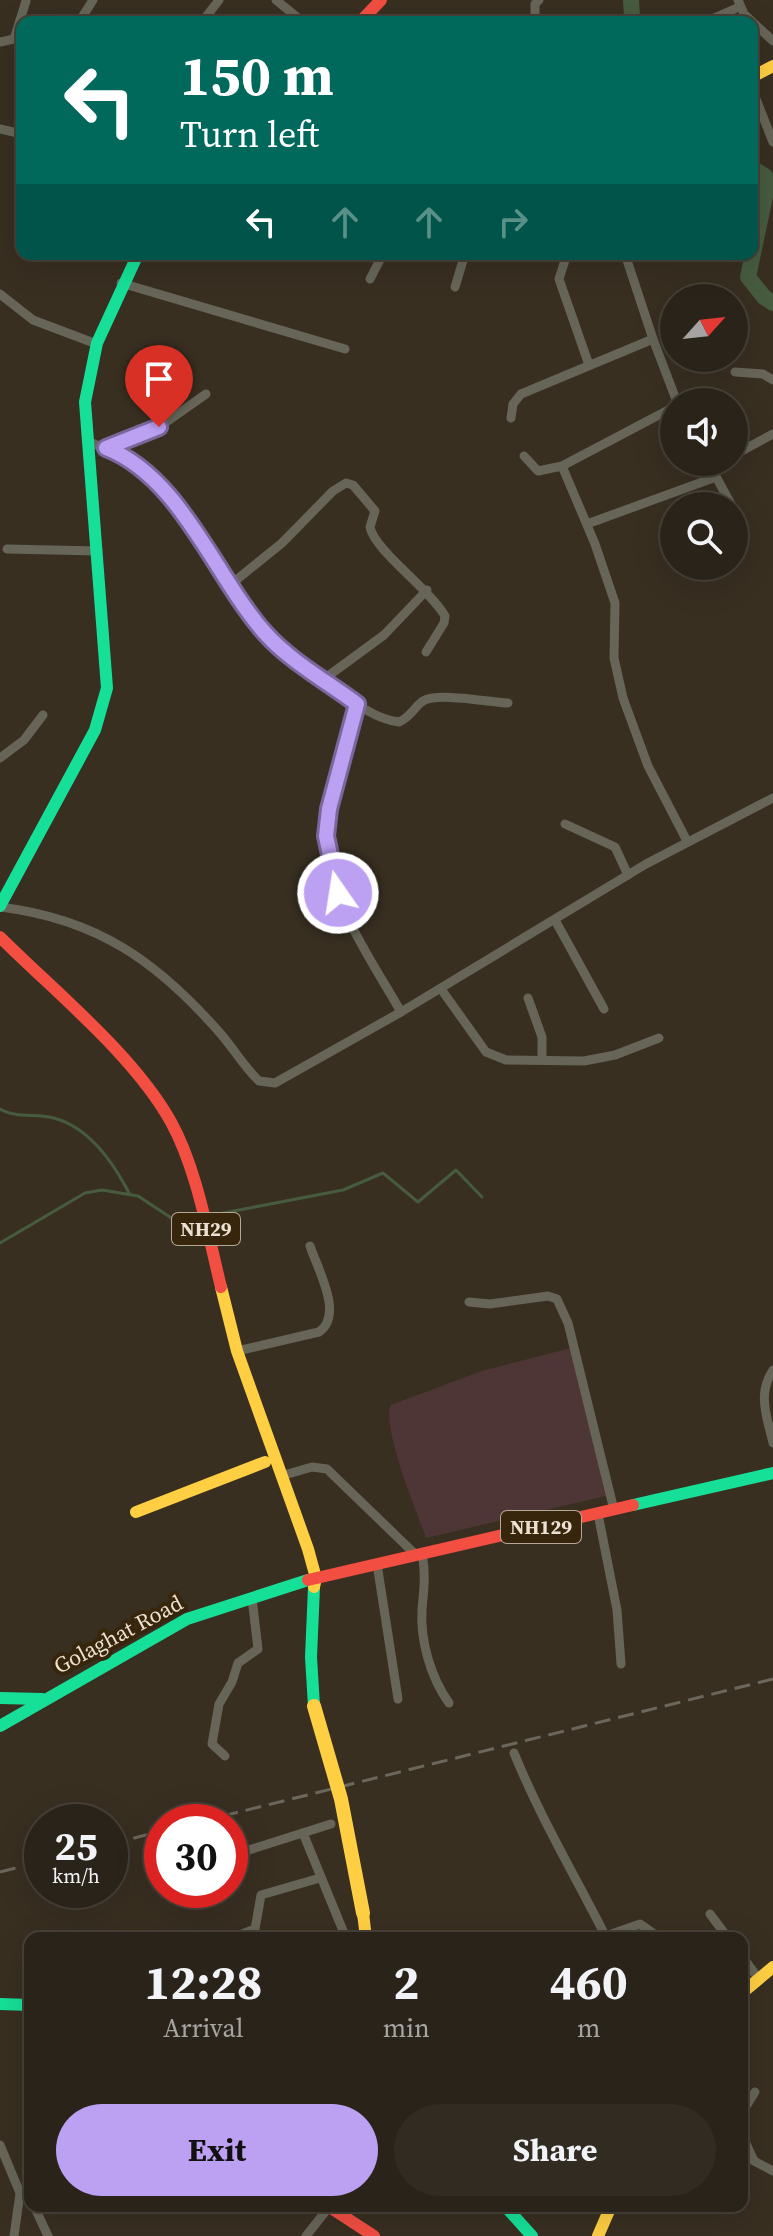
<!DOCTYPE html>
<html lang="en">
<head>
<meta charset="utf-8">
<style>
  :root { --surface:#2a2319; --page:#322b22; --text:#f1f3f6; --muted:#a5a4a2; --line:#464038; --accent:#bca0f2 }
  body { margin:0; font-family:"Source Serif 4",serif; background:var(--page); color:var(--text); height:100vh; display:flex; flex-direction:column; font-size:30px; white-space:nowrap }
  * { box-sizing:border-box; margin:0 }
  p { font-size:26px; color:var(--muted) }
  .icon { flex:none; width:44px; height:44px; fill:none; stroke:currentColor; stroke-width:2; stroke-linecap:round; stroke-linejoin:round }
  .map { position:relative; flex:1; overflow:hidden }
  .panel { position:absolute; left:24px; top:1932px; width:724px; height:280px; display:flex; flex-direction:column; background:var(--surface); border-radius:16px; box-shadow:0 8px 32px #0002,0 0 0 2px var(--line) }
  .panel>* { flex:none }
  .guide { position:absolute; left:16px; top:16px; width:742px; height:244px; border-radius:16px; box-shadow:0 8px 32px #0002,0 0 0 2px var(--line); background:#00695c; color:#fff; overflow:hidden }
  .needle { width:52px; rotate:63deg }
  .fabs { position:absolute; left:660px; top:284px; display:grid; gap:16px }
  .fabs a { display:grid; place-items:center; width:88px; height:88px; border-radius:50%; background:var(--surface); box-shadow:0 8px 32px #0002,0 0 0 2px var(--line); font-size:40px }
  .speed { position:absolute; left:24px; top:1804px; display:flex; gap:16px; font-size:40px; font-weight:700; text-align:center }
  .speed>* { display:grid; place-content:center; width:104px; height:104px; border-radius:50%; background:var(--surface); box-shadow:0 8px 32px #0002,0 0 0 2px var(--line); line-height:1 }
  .speed small { font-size:20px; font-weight:400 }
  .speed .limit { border:12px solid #d22; background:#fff; color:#111 }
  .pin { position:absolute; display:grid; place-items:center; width:68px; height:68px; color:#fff; margin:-82px -34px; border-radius:50% 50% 50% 0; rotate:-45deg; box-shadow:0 0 8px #0007 }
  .pin .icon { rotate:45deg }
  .me { position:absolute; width:88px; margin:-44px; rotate:347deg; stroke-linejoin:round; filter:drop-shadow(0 0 6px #0008) }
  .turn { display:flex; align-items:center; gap:28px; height:168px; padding:0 32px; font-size:36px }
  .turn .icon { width:104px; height:104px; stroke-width:2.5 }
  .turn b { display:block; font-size:56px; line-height:68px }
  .lanes { display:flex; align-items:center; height:76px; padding:0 32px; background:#0003; justify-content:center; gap:40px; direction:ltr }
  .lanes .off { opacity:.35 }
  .eta { display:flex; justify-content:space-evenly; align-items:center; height:136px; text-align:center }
  .eta b { font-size:48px; font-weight:700; line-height:56px }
  .primary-button { display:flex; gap:16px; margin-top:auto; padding:16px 32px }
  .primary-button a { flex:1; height:92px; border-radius:48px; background:var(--accent); color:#111; font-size:32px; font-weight:700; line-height:92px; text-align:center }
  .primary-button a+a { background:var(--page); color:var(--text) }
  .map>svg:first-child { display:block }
  .pitch { fill:#4e3637 }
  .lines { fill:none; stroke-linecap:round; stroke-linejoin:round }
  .stream { stroke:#475b3f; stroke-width:3 }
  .river { stroke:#475b3f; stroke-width:16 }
  .street { stroke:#666558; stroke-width:9 }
  .fast { stroke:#16e098; stroke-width:12 }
  .slow { stroke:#ffcf43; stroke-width:12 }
  .jam { stroke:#f24e42; stroke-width:12 }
  .rail { stroke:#6b675c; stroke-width:3; stroke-dasharray:16 8; stroke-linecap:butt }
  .slow-bridge { stroke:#ffcf43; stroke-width:14 }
  .route-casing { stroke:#7a689d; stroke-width:20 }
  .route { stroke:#bca0f2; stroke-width:14 }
  .labels { text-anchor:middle; stroke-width:8; stroke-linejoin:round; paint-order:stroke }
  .shield { fill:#37260c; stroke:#b5a896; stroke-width:2 }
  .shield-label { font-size:20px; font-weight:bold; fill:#ebe0d1 }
  .street-label { font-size:22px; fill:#ebe0d1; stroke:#37260c }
</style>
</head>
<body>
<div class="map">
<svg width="773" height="2236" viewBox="0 0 773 2236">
  <rect width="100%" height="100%" fill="#382f21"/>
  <path class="pitch" d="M571,1348l39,147 -184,43c-9,-26 -45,-112 -35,-133l91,-34z"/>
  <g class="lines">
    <g class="stream">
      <path d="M0,1109c15,9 33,5 49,8 38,7 64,45 80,76"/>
      <path d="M208,1216l135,-26 40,-17 35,29 38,-32 26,27"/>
      <path d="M0,1243l85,-50 17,-3 36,6 38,25 11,-2"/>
    </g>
    <g class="river">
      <path d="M631,0l1,17 3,5"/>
      <path d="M752,168l13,8 1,16 -18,85 16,20 9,6"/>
    </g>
    <g class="street">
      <path d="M276,0l27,22"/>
      <path d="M738,0l6,14 29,27"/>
      <path d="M79,22l14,-22"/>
      <path d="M202,22l17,-22"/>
      <path d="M535,22v-18l4,-4"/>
      <path d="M705,22l34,-15"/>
      <path d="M0,42l14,-3 12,-38"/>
      <path d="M752,89l21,53"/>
      <path d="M0,129l22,5"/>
      <path d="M567,254l-8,25 30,86"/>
      <path d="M370,279l13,-25"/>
      <path d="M121,283l224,66"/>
      <path d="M455,287l10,-33"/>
      <path d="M0,294l33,26 61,23"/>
      <path d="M653,339l24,63"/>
      <path d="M735,372l28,2 10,6"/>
      <path d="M511,418l2,-14 8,-10 132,-55 -28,-85"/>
      <path d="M87,441c90,34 117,122 176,190 19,22 44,35 67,53 20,15 43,35 69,38 12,-5 15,-15 24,-21 14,-9 66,1 85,2"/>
      <path d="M106,448l53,-21 47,-33"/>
      <path d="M734,455l39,-21"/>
      <path d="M524,456l14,15 24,-5 112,-59"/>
      <path d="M708,462l24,44"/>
      <path d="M562,466l33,78 20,59 -1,55 9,40 25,68 39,75"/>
      <path d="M711,468l11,-6"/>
      <path d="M734,510l6,10"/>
      <path d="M587,524l129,-47"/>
      <path d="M7,549l91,2"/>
      <path d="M230,585l52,-42 51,-52 13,-8 7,2 22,26 -5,16c4,23 60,62 75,89l-1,7 -18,29"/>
      <path d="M324,679l60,-44 43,-45"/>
      <path d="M357,704c-12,41 -32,90 -31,133 2,64 45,122 75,175"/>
      <path d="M0,758l24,-18 19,-25"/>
      <path d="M565,824l50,23 13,28"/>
      <path d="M0,907c97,12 157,54 220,126 14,16 24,34 39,48l16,2 126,-71 245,-148 127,-66"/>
      <path d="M555,920l49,89"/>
      <path d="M441,989l45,63 20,8 78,1 31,-6 44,-17"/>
      <path d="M528,998l14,39v23"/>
      <path d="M469,1302l21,2 58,-8 9,3 11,24 46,187"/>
      <path d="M237,1351l82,-19c25,-17 -1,-62 -9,-86"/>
      <path d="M773,1370c-16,24 -6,47 0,73"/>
      <path d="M281,1476l31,-9 15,2 89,86"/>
      <path d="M598,1514l19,96 4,54"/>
      <path d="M422,1553c4,21 2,35 0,56 -2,32 9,69 27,94"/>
      <path d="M377,1564l21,135"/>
      <path d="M514,1753c26,64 60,121 91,182"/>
      <path d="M225,1756l-13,-12 7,-40 13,-22 6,-19 20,-14 -6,-51"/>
      <path d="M303,1833l43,105"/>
      <path d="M230,1856l101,-32"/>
      <path d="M710,1914l18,24"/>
      <path d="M603,1937l37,-13 20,14"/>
      <path d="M232,1938l23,-9 6,-34 59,-17"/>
      <path d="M439,1938h28"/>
      <path d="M742,1956l16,22"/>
      <path d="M742,2113l13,-21"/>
      <path d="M742,2135l12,26 19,10"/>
      <path d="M0,2145l20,48 -6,43"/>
      <path d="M34,2206l14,30"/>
      <path d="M306,2236l23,-29"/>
    </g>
    <g class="fast">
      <path d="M0,906l95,-176 12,-42 -22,-286 12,-59 41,-89"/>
      <path d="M633,1505l140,-32"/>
      <path d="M314,1587l-3,70 3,49"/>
      <path d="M0,1698l42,1"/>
      <path d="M0,1726l187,-107 121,-39"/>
      <path d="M0,2004l30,1"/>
      <path d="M505,2206l27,30"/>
    </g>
    <g class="slow">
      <path d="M752,77l21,-11"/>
      <path d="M221,1287l16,64 71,198 8,29 -2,9"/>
      <path d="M136,1512l129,-50"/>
      <path d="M363,1913l3,25"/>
      <path d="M742,1993l31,-26"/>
      <path d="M598,2236l13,-30"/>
    </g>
    <g class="jam">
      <path d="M360,22l21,-22"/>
      <path d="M0,937c55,55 134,118 171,185 26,47 37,113 50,165"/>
      <path d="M308,1580l325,-75"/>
      <path d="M328,2206l46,30"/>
    </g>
    <g class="rail">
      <path d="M199,1822l574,-143"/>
      <path d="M110,1844l52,-13"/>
      <path d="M0,1872l42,-11"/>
    </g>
    <path class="slow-bridge" d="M314,1706l27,93 22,114"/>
  </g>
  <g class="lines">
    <defs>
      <path id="route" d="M159,427l-53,21c75,29 109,129 159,185 25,28 61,48 92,71l-28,105 -3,27 12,57"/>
    </defs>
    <use href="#route" class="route-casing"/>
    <use href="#route" class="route"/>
  </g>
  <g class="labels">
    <g class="shield">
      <rect x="172" y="1213" width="68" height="32" rx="6"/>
      <rect x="501" y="1511" width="80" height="32" rx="6"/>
    </g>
    <g class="shield-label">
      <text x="206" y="1236">NH29</text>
      <text x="541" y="1534">NH129</text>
    </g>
    <g class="street-label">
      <text transform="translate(118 1634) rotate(-28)" y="8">Golaghat Road</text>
    </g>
  </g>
</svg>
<div class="fabs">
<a><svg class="needle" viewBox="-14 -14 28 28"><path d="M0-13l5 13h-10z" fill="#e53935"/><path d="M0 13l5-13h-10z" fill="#a5a4a2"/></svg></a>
<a><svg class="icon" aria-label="sound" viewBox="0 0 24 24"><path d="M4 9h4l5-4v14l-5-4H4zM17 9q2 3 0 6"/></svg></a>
<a><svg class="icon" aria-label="search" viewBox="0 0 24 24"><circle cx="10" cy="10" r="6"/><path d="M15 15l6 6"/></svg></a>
</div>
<div class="speed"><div>25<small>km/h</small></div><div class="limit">30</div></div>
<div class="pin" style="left:159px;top:427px;background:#d93025"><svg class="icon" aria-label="arrive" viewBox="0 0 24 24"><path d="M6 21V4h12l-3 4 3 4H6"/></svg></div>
<svg class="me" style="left:338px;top:893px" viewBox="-20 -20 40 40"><circle r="17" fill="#bca0f2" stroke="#fff" stroke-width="3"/><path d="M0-11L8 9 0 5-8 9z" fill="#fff"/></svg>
<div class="guide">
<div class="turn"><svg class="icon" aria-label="left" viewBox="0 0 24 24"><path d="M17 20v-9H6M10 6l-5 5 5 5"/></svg><div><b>150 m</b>Turn left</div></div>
<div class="lanes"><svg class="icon" aria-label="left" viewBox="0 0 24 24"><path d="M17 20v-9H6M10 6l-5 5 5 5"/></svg><svg class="icon off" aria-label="ahead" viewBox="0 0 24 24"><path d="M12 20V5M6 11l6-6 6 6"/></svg><svg class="icon off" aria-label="ahead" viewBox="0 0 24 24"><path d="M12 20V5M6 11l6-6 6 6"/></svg><svg class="icon off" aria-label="right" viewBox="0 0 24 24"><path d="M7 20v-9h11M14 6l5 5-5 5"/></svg></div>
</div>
<section class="panel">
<div class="eta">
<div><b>12:28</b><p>Arrival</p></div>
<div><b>2</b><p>min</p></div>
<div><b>460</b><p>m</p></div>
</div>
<div class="primary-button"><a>Exit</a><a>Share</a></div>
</section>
</div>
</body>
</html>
